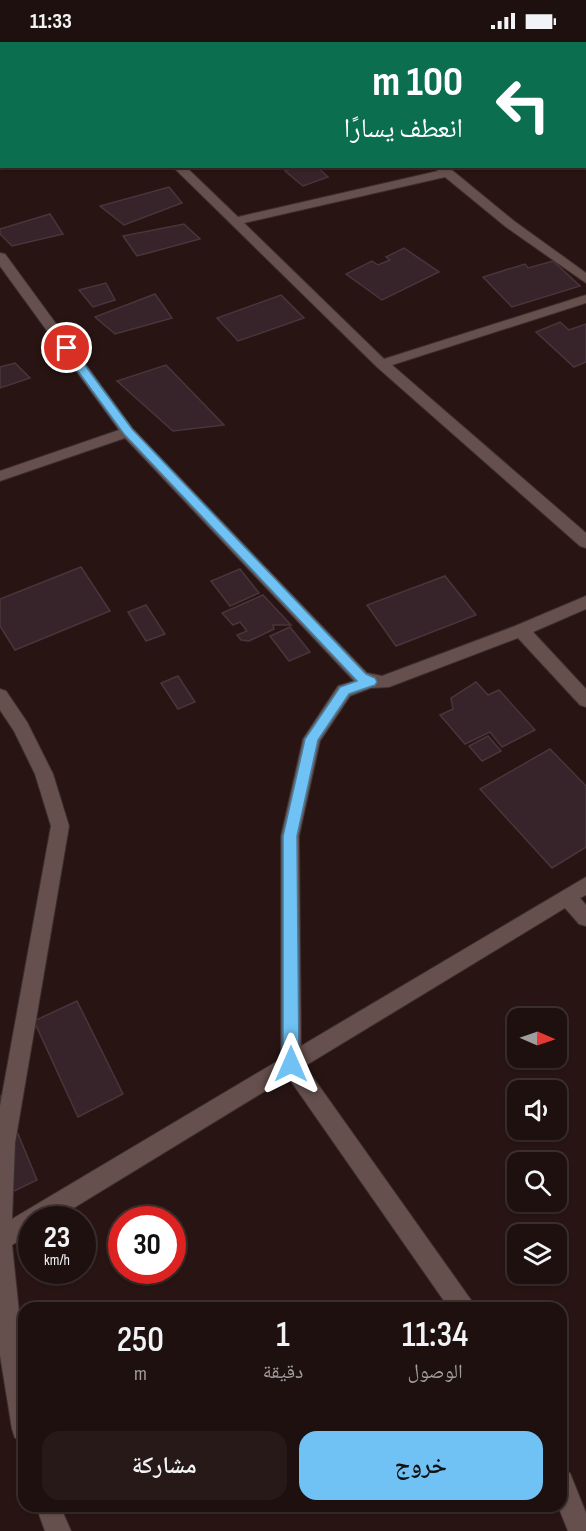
<!DOCTYPE html>
<html lang="ar">
<head>
<meta charset="utf-8">
<style>
  :root { --surface:#1e100e; --page:#261917; --text:#f1f3f6; --muted:#a19d9e; --line:#3c302e; --accent:#70c2f4 }
  body { margin:0; font-family:"Sofia Sans Condensed","Noto Naskh Arabic",sans-serif; background:var(--page); color:var(--text); direction:rtl; height:100vh; display:flex; flex-direction:column; font-size:22px; white-space:nowrap }
  * { box-sizing:border-box; margin:0 }
  p { font-size:20px; color:var(--muted) }
  .icon { flex:none; width:33px; height:33px; fill:none; stroke:currentColor; stroke-width:2; stroke-linecap:round; stroke-linejoin:round }
  .map { position:relative; flex:1; overflow:hidden; direction:ltr }
  .side { position:absolute; left:18px; top:1260px; width:549px; height:210px; display:flex; flex-direction:column; background:var(--surface); border-radius:18px; box-shadow:0 2px 4px #0004,0 0 0 2px var(--line); direction:rtl }
  .side>* { flex:none }
  .top-card { position:absolute; left:0px; top:0px; width:586px; height:126px; box-shadow:0 2px 4px #0004,0 0 0 2px var(--line); direction:rtl; background:#0b6e4f; color:#fff; overflow:hidden }
  .needle { width:39px; rotate:92deg }
  .controls { position:absolute; left:507px; top:966px; display:grid; gap:12px }
  .controls a { display:grid; place-items:center; width:60px; height:60px; border-radius:12px; background:var(--surface); box-shadow:0 2px 4px #0004,0 0 0 2px var(--line); font-size:30px }
  .speed { position:absolute; left:18px; top:1164px; display:flex; gap:12px; font-size:30px; font-weight:700; text-align:center }
  .speed>* { display:grid; place-content:center; width:78px; height:78px; border-radius:50%; background:var(--surface); box-shadow:0 2px 4px #0004,0 0 0 2px var(--line); line-height:1 }
  .speed small { font-size:15px; font-weight:400 }
  .speed .limit { border:9px solid #d22; background:#fff; color:#111 }
  .pin { position:absolute; display:grid; place-items:center; width:51px; height:51px; color:#fff; margin:-26px; border:3px solid #fff; border-radius:50%; box-shadow:0 2px 6px #0007 }
  .me { position:absolute; width:66px; margin:-33px; rotate:0deg; stroke-linejoin:round; filter:drop-shadow(0 0 4px #0008) }
  .turn { display:flex; align-items:center; gap:21px; height:126px; padding:0 24px; font-size:27px }
  .turn .icon { width:78px; height:78px; stroke-width:2.5 }
  .turn b { display:block; font-size:42px; line-height:51px }
  .eta { display:flex; justify-content:space-evenly; align-items:center; height:102px; text-align:center }
  .eta b { font-size:36px; font-weight:600; line-height:42px }
  .action { display:flex; gap:12px; margin-top:auto; padding:12px 24px }
  .action a { flex:1; height:69px; border-radius:18px; background:var(--accent); color:#111; font-size:24px; font-weight:600; line-height:69px; text-align:center }
  .action a+a { background:var(--page); color:var(--text) }
  .status { display:flex; justify-content:space-between; align-items:center; height:42px; padding:0 30px; background:var(--surface); direction:ltr }
  .status svg { height:16px; fill:currentColor }
  .map>svg:first-child { display:block }
  .building { fill:#36242a; stroke:#49353c; stroke-width:1.5 }
  .lines { fill:none; stroke-linecap:round; stroke-linejoin:round }
  .minor-casing { stroke:#3c302f; stroke-width:2 }
  .minor { fill:#66504e; fill-rule:evenodd }
  .route { fill:#70c2f4; stroke:#497e9f; stroke-width:1.5 }
</style>
</head>
<body>
<div class="status"><b>11:33</b><svg viewBox="0 0 49 12"><path d="M0 12V9h3v3zM5 12V6h3v6zM10 12V3h3v9zM15 12V0h3v12zM26 1h20v11H26zM47 4h2v5h-2z"/></svg></div>
<div class="map">
<svg width="586" height="1489" viewBox="0 0 586 1489">
  <rect width="100%" height="100%" fill="#281513"/>
  <g class="building">
    <path d="M298,124h18l12,11 -25,9 -18,-15z"/>
    <path d="M169,145l13,16 -58,22 -24,-19z"/>
    <path d="M50,172l13,20 -51,12 -12,-12v-5z"/>
    <path d="M184,182l16,15 -63,17 -14,-20z"/>
    <path d="M404,206l35,24 -57,28 -36,-26 26,-13 6,4 12,-5 -4,-3z"/>
    <path d="M553,219l27,25 -68,21 -29,-30 42,-13 3,4z"/>
    <path d="M106,241l9,17 -22,7 -14,-17z"/>
    <path d="M155,252l17,24 -57,16 -20,-17z"/>
    <path d="M281,253l23,23 -66,23 -21,-23z"/>
    <path d="M560,280l9,8 17,-6v38l-12,5 -38,-35z"/>
    <path d="M15,321l15,15 -30,10v-21z"/>
    <path d="M166,323l58,60 -51,6 -56,-50z"/>
    <path d="M81,525l29,44 -95,39 -15,-24v-27z"/>
    <path d="M240,527l19,24 -29,13 -19,-25z"/>
    <path d="M445,534l31,39 -80,31 -29,-41z"/>
    <path d="M263,553l28,30h-18l1,4 -25,12 -8,-1 -4,-5 10,-4 -7,-9 -7,3 -11,-12z"/>
    <path d="M146,563l19,29 -19,7 -18,-29z"/>
    <path d="M290,585l20,25 -21,9 -19,-25z"/>
    <path d="M178,634l17,26 -17,7 -17,-26z"/>
    <path d="M476,640l12,13 11,-5 36,40 -33,17 -12,-15 -25,12 -25,-29 13,-6 -2,-11z"/>
    <path d="M488,694l13,15 -19,10 -13,-15z"/>
    <path d="M550,707l36,37v61l-34,21 -72,-79z"/>
    <path d="M77,959l46,93 -45,23 -44,-96z"/>
    <path d="M2,1053l35,85 -37,18v-102z"/>
  </g>
  <g class="lines">
    <defs>
      <g id="minor">
        <path d="M287,0h11l1,2h-11z"/>
        <path d="M478,0h12l1,2h-12z"/>
        <path d="M543,0h11l-12,2z"/>
        <rect x="585" y="71" width="1" height="6"/>
        <path d="M0,96l2,1v8h-2z"/>
        <path d="M172,124h13l53,51 200,-46 -5,-5h14l67,55 72,52v10l-80,-56 -61,-50 -201,46 140,136 202,-64v8l-194,62 194,168v15l-6,-2 -203,-179z"/>
        <path d="M0,211l5,1 128,175 234,244 15,3 133,-50 71,-30v13l-53,23 53,57v18l-6,-2 -62,-67 -129,49 -18,1 -21,8 -30,45 -21,95 2,210 285,-169v18l-6,3 6,7v21l-7,-2 -14,-16 -260,158 166,234 4,8h-26l-161,-231 -234,143h-22v13l-20,12 12,115v81l-9,-3 -3,-9 -12,-74v-249l51,-280 -16,-52 -21,-43 -14,-21v-21l6,2 21,31 26,52 16,52 -54,317 -3,76 269,-160v-223l22,-97 35,-53 16,-5 -229,-243 -125,43v-10l119,-41 -119,-164z"/>
        <path d="M561,1428l9,3 16,40v18h-18l-10,-25h3z"/>
        <path d="M36,1464h24l11,25h-26z"/>
      </g>
    </defs>
    <use href="#minor" class="minor-casing"/>
    <use href="#minor" class="minor"/>
  </g>
  <path class="route" d="M67,302l3,1 62,84 234,245 9,4 2,4 -2,3 -26,9 -31,46 -21,96 2,228 -3,5 -5,2 -6,-2 -2,-5v-228l22,-97 35,-52 17,-6 -233,-247 -63,-86z"/>
</svg>
<div class="controls">
<a><svg class="needle" viewBox="-14 -14 28 28"><path d="M0-13l5 13h-10z" fill="#e53935"/><path d="M0 13l5-13h-10z" fill="#a19d9e"/></svg></a>
<a><svg class="icon" aria-label="sound" viewBox="0 0 24 24"><path d="M4 9h4l5-4v14l-5-4H4zM17 9q2 3 0 6"/></svg></a>
<a><svg class="icon" aria-label="search" viewBox="0 0 24 24"><circle cx="10" cy="10" r="6"/><path d="M15 15l6 6"/></svg></a>
<a><svg class="icon" aria-label="layers" viewBox="0 0 24 24"><path d="M12 4l9 5-9 5-9-5zM3 14l9 5 9-5"/></svg></a>
</div>
<div class="speed"><div>23<small>km/h</small></div><div class="limit">30</div></div>
<div class="pin" style="left:67px;top:306px;background:#d93025"><svg class="icon" aria-label="arrive" viewBox="0 0 24 24"><path d="M6 21V4h12l-3 4 3 4H6"/></svg></div>
<svg class="me" style="left:291px;top:1022px" viewBox="-20 -20 40 40"><path d="M0-17L14 15 0 8-14 15z" fill="#70c2f4" stroke="#fff" stroke-width="4"/></svg>
<div class="top-card">
<div class="turn"><svg class="icon" aria-label="left" viewBox="0 0 24 24"><path d="M17 20v-9H6M10 6l-5 5 5 5"/></svg><div><b>100 m</b>انعطف يسارًا</div></div>
</div>
<section class="side">
<div class="eta">
<div><b>11:34</b><p>الوصول</p></div>
<div><b>1</b><p>دقيقة</p></div>
<div><b>250</b><p>m</p></div>
</div>
<div class="action"><a>خروج</a><a>مشاركة</a></div>
</section>
</div>
</body>
</html>
